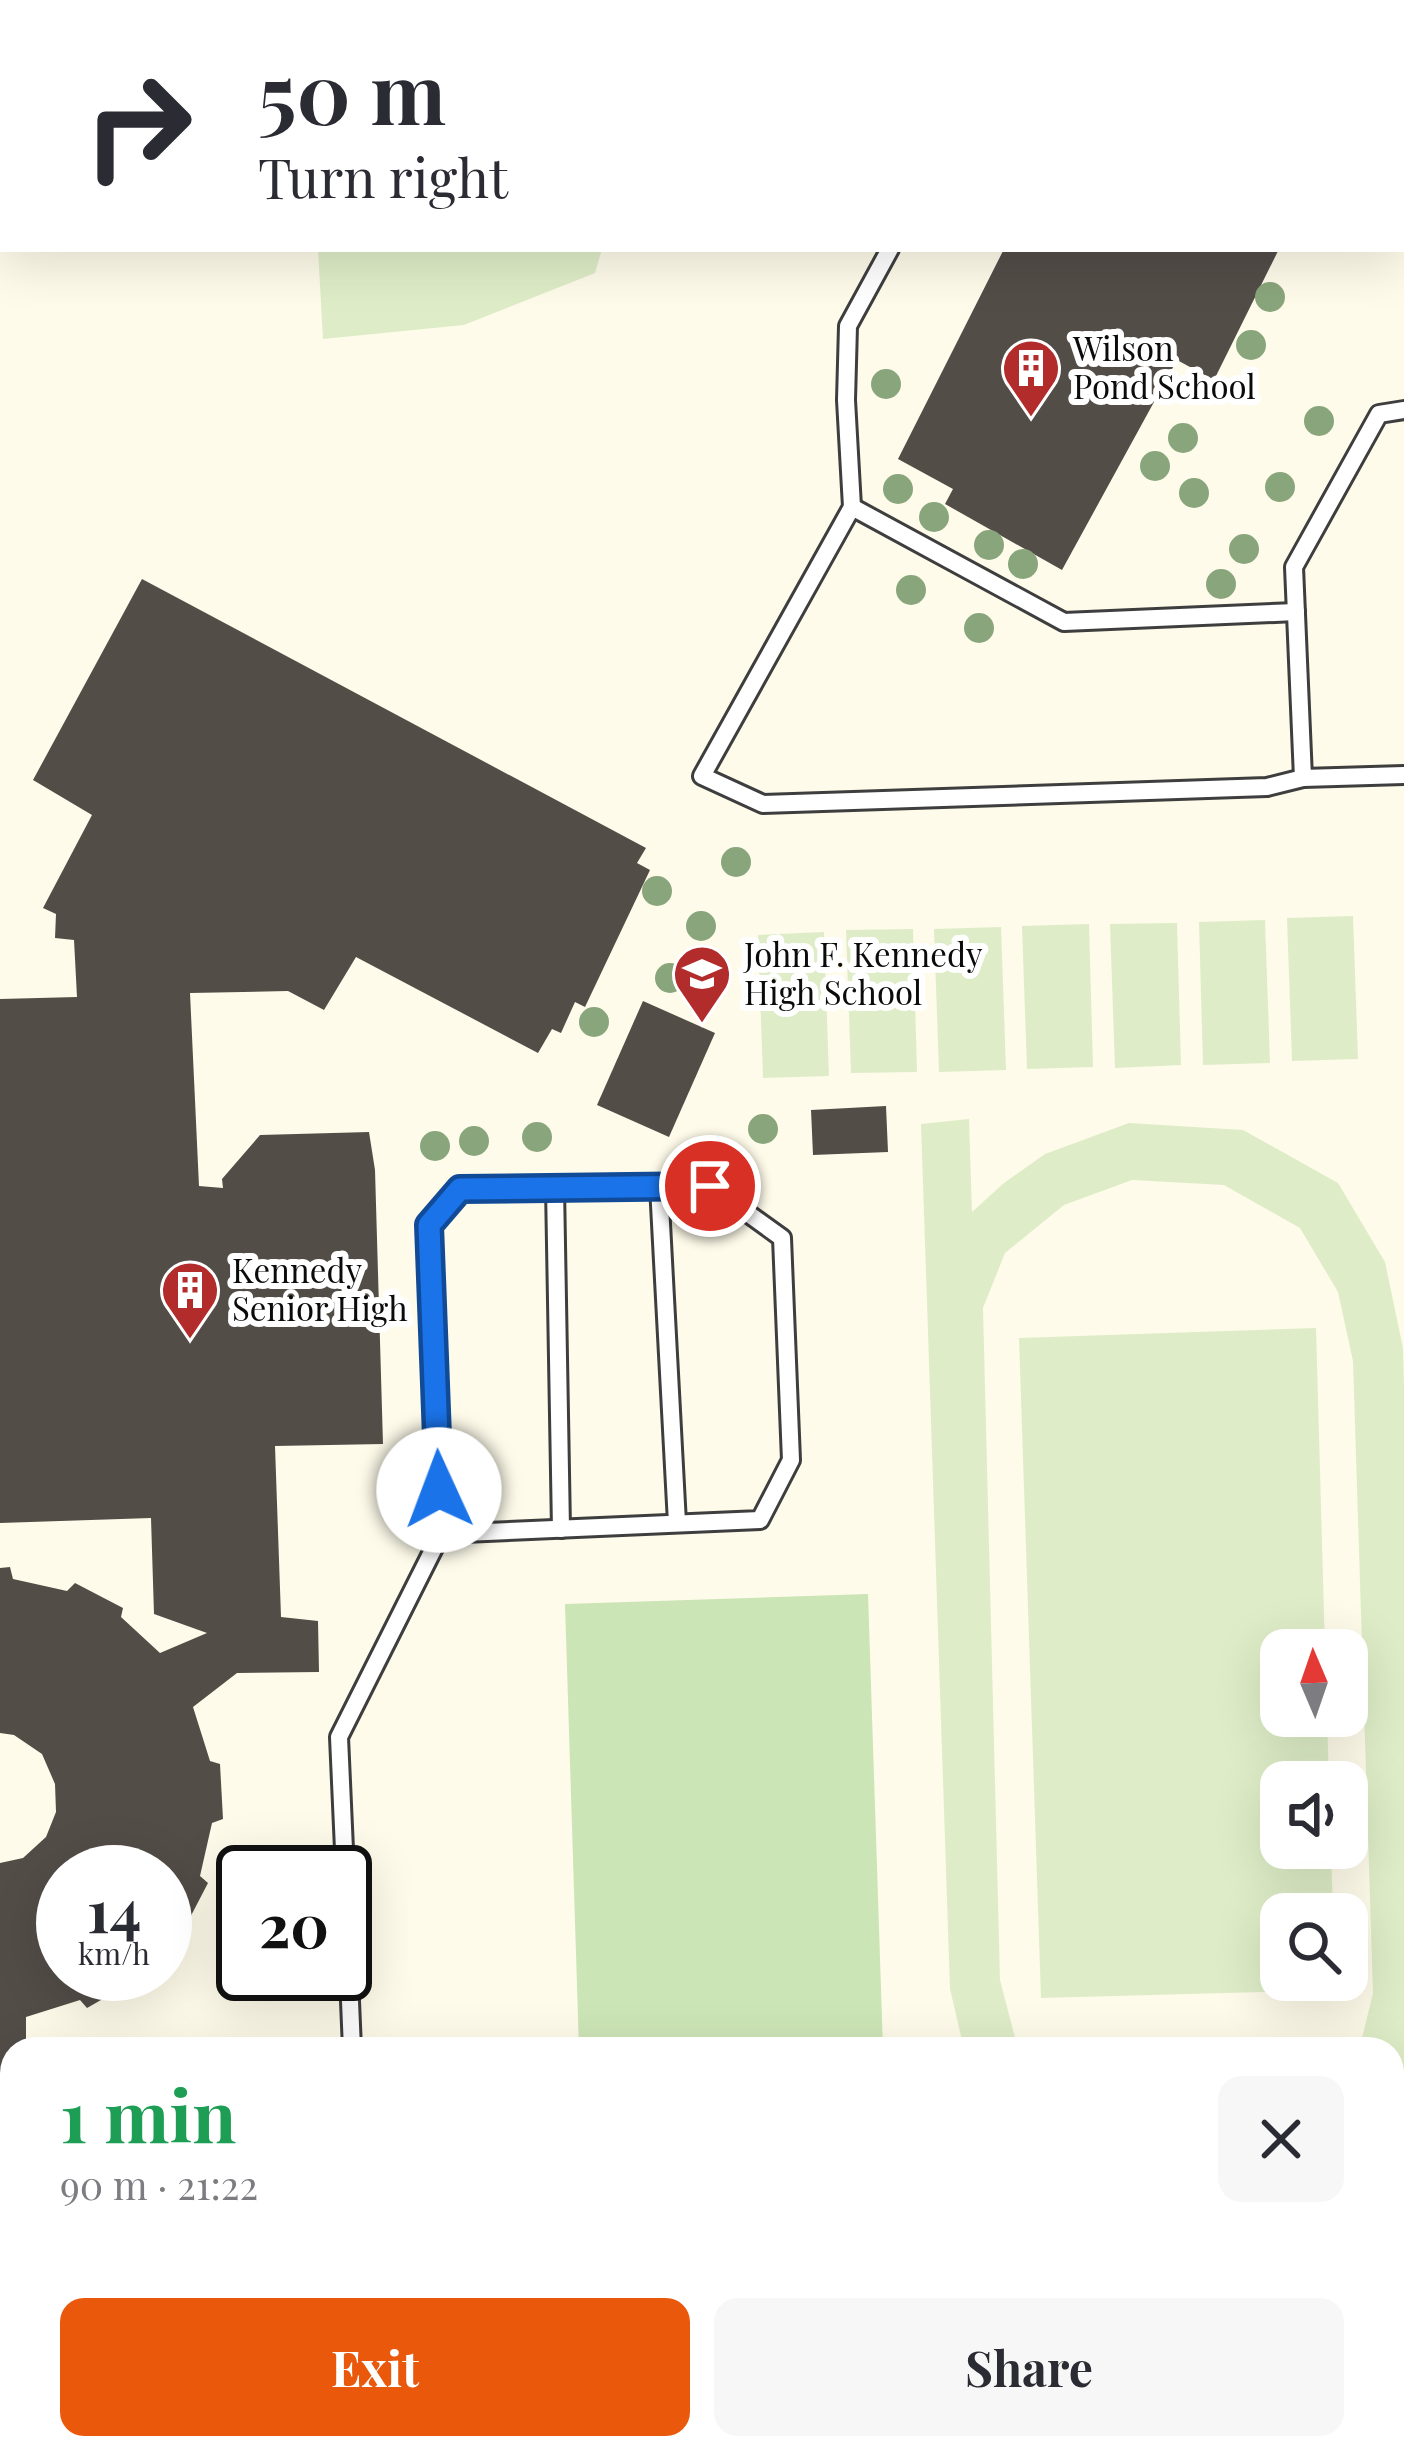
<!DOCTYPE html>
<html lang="en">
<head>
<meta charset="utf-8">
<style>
  :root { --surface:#fff; --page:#f7f7f7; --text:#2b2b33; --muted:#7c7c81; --accent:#ea580c }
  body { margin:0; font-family:"Playfair Display",serif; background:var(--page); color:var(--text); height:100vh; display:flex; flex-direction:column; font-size:45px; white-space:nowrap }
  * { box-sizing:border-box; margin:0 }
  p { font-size:39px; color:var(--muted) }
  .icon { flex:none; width:66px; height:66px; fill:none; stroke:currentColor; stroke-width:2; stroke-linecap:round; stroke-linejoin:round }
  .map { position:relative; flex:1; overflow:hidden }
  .drawer { position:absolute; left:0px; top:2037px; width:1404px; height:423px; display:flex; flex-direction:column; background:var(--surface); border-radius:36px 36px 0 0; box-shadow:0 12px 48px #0002 }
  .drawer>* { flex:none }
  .guide { position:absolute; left:0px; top:0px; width:1404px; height:252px; box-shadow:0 12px 48px #0002; background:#fff; color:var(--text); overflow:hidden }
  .needle { width:78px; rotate:358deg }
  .tools { position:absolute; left:1260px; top:1629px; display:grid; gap:24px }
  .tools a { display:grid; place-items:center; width:108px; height:108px; border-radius:24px; background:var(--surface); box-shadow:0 12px 48px #0002; font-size:60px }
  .speed { position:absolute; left:36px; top:1845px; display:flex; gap:24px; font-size:60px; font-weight:700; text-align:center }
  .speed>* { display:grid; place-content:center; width:156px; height:156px; border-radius:50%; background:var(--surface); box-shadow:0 12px 48px #0002; line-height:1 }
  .speed small { font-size:30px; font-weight:400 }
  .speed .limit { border:6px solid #111; border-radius:18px; background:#fff; color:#111 }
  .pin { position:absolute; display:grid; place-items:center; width:102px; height:102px; color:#fff; margin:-51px; border:6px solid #fff; border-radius:50%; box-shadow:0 3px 12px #0007 }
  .me { position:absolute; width:132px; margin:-66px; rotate:358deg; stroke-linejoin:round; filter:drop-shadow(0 0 9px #0008) }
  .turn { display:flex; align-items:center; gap:42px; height:252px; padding:0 60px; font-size:54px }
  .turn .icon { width:156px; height:156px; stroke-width:2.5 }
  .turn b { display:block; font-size:84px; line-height:102px }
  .round { display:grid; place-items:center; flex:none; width:126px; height:126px; border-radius:24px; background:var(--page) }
  .overview { display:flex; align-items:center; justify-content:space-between; height:204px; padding:0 60px }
  h1 { font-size:72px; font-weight:700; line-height:90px; color:#1e9e55 }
  .button { display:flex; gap:24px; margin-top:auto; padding:24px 60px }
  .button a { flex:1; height:138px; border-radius:24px; background:var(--accent); color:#fff; font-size:48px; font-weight:700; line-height:138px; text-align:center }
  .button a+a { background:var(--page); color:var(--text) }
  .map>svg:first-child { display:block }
  .green { fill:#cce5b6 }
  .pitch { fill:#deedc7 }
  .building { fill:#534d48 }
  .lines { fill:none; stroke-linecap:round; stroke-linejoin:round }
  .lane-casing { stroke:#3e3e3e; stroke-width:22 }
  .street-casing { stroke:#3e3e3e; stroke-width:39 }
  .secondary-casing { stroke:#2d2d2d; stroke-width:51 }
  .lane { stroke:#fff; stroke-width:16 }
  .street { stroke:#fff; stroke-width:33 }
  .secondary { stroke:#faf5a8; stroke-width:45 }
  .tree { fill:#89a57b }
  .route-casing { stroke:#114b97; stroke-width:30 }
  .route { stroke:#1a73e8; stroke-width:21 }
  .labels { text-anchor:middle; stroke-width:12; stroke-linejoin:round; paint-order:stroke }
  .poi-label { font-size:33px; fill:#0b0b0b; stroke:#fff; text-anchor:start }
</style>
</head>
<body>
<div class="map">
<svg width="1404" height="2459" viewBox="0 0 1404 2459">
  <rect width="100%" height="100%" fill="#fefbea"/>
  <path class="green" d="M868,1594l15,455h-304l-14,-445z"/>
  <g class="pitch">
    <path d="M318,249h284l-7,24 -131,52 -141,14z"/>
    <path d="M1353,916l5,143 -66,2 -5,-143z"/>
    <path d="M1265,920l5,143 -67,2 -4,-143z"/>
    <path d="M1177,923l4,142 -66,3 -5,-144z"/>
    <path d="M1089,924l4,143 -66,2 -5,-143z"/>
    <path d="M1001,927l5,143 -67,2 -5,-143z"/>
    <path d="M913,929l4,143 -66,1 -5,-143z"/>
    <path d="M824,932l5,144 -66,2 -5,-143z"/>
    <path d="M969,1119l3,93 32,-29 41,-29 84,-31 114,7 95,53 47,79 18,86 1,38v683l-12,16v-36h-37l7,-11 11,-45 -20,-632 -15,-69 -38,-64 -76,-43 -92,-5 -68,25 -59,48 -22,55 17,672 18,69h-54l-14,-60 -29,-865z"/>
    <path d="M1316,1328l9,322h-44v66h46l2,66h-48v66h50l2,66h-52v66h54v10l-294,8 -22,-660z"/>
  </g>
  <g class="building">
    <path d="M1004,249h275l-65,131 -37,-20 -115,210 -117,-66 8,-15 -55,-30z"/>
    <path d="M142,579l504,269 -9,15 13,7 -65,137 -10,-5 -14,31 -9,-4 -14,24 -182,-96 -32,53 -36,-19 -98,2 9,193 24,2 -1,-9 38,-44 109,-3 6,38 8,274 -108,2 6,171 37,4 1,51 -82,1 -44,34 17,54 10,3 3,55 -11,4 -12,53 8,7 -26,50 -13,-4 -4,5v-62h-102v102h71l2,6 -49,28 -7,-8 -54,17v32h-14v23l-12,1v-210l23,-5 23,-21 10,-25 -1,-28 -13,-30 -28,-19 -14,-2v-165l10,-1 3,12 54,12 8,-8 48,25 -2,9 39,36 47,-20 -53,-19 -3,-96 -151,5v-524l77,-2 -3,-57 -19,-2 1,-24 -13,-6 49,-93 -59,-35z"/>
    <path d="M643,1001l72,32 -46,104 -72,-32z"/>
    <path d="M886,1106l2,46 -75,3 -2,-45z"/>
    <path d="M1404,2430v29h-139v-11h127v-17z"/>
    <rect x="768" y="2448" width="43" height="11"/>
    <rect x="1060" y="2448" width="46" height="11"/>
  </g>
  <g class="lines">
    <defs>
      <g id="lane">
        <path d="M1302,0l5,3"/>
        <path d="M1026,3l2,-3"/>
        <path d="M1401,43h3"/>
        <path d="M890,249l-42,77 -2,74 6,107 -150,269 61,28 504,-17 36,-9"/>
        <path d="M1404,410l-25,4 -85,153 9,211 101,-3"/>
        <path d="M852,507l212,115 232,-10"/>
        <path d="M659,1186l18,337"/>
        <path d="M555,1187l6,342"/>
        <path d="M345,1872l-6,-135 102,-203 -12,-309 31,-36 250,-3 72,52 9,222 -31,60 -319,14"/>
        <path d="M345,1881l7,168"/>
      </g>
      <g id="street">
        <path d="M340,2448l1,11"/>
        <path d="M951,2448v11"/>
      </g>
      <g id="secondary">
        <path d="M1392,2316h12"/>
        <path d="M0,2321h12"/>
        <path d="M0,2401h12"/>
      </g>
    </defs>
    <use href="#lane" class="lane-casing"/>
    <use href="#street" class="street-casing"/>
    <use href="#secondary" class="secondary-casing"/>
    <use href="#lane" class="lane"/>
    <use href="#street" class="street"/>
    <use href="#secondary" class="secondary"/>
  </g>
  <g class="tree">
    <circle cx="1270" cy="297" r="15"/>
    <circle cx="1251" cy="345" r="15"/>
    <circle cx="886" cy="384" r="15"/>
    <circle cx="1319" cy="421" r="15"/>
    <circle cx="1183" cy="438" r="15"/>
    <circle cx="1155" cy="466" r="15"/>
    <circle cx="1280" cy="487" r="15"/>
    <circle cx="898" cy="489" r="15"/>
    <circle cx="1194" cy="493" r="15"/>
    <circle cx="934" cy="517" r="15"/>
    <circle cx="989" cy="545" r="15"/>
    <circle cx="1244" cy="549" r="15"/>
    <circle cx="1023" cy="564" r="15"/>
    <circle cx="1221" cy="584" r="15"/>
    <circle cx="911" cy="590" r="15"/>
    <circle cx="979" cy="628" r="15"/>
    <circle cx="736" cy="862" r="15"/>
    <circle cx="657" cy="891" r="15"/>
    <circle cx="701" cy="926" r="15"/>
    <circle cx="670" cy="978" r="15"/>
    <circle cx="594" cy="1022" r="15"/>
    <circle cx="763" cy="1129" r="15"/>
    <circle cx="537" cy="1137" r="15"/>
    <circle cx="474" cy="1141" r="15"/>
    <circle cx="435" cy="1146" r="15"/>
  </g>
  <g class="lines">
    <defs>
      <path id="route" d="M439,1490l-10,-265 31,-36 250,-3"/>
    </defs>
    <use href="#route" class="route-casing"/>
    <use href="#route" class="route"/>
  </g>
  <defs>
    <symbol id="building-pin" viewBox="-11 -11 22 30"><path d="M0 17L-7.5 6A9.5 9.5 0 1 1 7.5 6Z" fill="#b22c2c" stroke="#fff"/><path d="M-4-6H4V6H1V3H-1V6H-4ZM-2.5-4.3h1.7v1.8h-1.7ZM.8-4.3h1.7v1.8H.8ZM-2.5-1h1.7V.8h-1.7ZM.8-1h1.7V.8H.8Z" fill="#fff"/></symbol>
    <symbol id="school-pin" viewBox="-11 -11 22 30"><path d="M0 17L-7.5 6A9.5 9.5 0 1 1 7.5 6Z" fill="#b22c2c" stroke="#fff"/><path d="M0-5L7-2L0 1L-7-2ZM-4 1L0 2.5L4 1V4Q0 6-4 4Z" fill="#fff"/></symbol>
  </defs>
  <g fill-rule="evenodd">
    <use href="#building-pin" x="998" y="335" width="66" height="90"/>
    <use href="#school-pin" x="669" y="941" width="66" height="90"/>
    <use href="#building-pin" x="157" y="1257" width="66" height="90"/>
  </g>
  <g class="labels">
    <g class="poi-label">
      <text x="1073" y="361">Wilson<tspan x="1073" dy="38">Pond School</tspan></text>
      <text x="744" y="967">John F. Kennedy<tspan x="744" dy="38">High School</tspan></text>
      <text x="232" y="1283">Kennedy<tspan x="232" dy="38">Senior High</tspan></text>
    </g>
  </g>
</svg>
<div class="tools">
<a><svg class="needle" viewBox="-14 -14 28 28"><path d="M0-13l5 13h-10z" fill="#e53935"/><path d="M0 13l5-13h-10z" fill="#7c7c81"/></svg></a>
<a><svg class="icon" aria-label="sound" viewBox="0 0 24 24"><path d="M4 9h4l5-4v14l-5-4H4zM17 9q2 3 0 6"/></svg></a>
<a><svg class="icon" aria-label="search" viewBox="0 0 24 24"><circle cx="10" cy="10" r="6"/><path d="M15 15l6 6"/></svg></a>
</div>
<div class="speed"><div>14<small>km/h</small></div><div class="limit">20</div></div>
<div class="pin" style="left:710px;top:1186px;background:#d93025"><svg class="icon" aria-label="arrive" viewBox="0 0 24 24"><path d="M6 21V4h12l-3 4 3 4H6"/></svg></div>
<svg class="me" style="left:439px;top:1490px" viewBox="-20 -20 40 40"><circle r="19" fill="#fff"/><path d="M0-13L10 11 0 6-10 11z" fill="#1a73e8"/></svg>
<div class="guide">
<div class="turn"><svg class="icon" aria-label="right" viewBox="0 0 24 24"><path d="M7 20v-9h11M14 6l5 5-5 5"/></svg><div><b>50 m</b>Turn right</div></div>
</div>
<section class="drawer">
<div class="overview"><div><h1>1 min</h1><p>90 m · 21:22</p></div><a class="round"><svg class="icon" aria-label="close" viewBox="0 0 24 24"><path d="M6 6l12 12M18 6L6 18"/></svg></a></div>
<div class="button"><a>Exit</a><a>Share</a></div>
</section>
</div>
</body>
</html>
